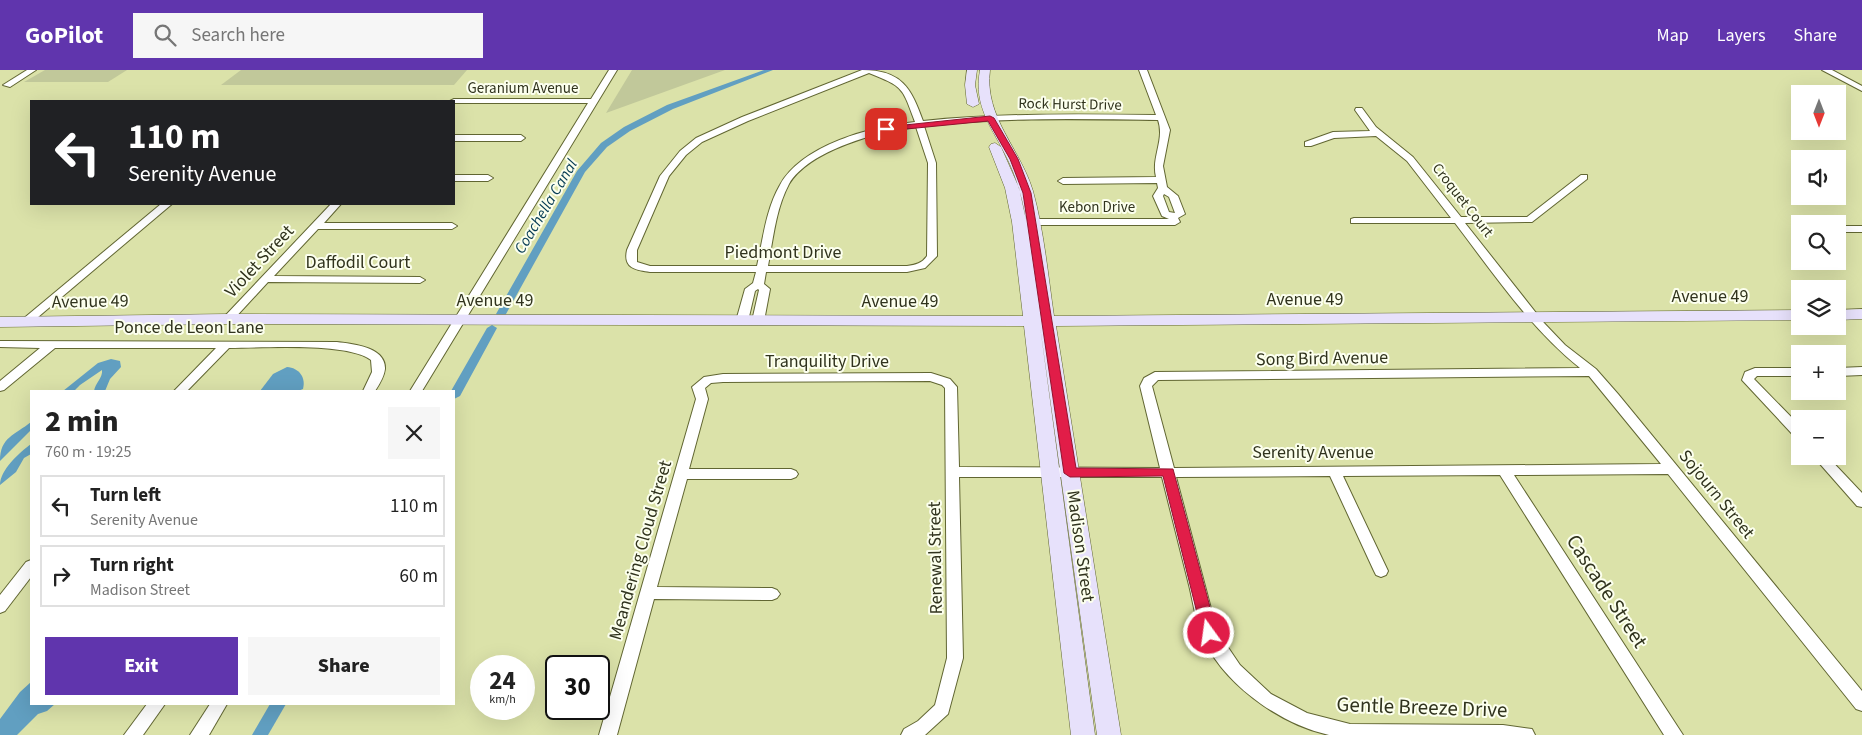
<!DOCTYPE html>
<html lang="en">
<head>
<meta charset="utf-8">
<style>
  :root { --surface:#fff; --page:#f6f6f6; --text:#222; --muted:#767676; --line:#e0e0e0; --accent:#6035ad }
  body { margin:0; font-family:"Source Sans 3",sans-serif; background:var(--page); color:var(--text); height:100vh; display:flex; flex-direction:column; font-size:19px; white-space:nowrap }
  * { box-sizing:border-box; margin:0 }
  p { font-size:16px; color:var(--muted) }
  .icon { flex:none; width:28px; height:28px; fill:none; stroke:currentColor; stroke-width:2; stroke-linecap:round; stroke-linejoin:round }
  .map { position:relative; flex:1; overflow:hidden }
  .details { position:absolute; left:30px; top:320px; width:425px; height:315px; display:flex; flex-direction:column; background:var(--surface); border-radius:0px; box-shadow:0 5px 20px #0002 }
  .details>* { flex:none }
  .guide { position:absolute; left:30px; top:30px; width:425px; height:105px; border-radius:0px; box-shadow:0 5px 20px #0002; background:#202124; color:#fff; overflow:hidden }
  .needle { width:32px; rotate:180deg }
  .fabs { position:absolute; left:1791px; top:15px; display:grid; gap:10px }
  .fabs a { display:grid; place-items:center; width:55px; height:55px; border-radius:0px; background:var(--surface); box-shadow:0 5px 20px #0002; font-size:25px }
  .speed { position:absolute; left:470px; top:585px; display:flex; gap:10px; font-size:25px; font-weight:700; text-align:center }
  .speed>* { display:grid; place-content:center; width:65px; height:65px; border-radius:50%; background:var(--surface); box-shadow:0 5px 20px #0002; line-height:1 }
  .speed small { font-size:12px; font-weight:400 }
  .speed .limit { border:2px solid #111; border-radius:8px; background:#fff; color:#111 }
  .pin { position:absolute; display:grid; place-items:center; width:42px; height:42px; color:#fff; margin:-21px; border-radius:10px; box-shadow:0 2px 8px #0006 }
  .me { position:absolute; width:55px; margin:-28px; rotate:346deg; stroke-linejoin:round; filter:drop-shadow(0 0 4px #0008) }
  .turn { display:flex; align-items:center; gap:18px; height:105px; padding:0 15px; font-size:22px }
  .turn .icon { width:65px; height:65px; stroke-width:2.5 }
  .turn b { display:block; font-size:35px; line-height:42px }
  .round { display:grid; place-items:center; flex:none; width:52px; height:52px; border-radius:0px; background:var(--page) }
  .overview { display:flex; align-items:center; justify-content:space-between; height:85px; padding:0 15px }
  h1 { font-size:30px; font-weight:800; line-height:38px }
  .action { display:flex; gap:10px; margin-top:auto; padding:10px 15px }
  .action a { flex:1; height:58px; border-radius:0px; background:var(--accent); color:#fff; font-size:20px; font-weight:800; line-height:58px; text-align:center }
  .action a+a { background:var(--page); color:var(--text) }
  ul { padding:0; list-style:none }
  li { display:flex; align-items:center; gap:15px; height:62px; margin:0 10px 8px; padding:0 5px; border:2px solid var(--line); border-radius:0px }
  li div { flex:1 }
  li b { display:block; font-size:19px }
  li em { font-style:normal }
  header { display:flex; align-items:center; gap:30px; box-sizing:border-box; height:70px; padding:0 25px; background:var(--accent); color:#fff }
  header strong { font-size:24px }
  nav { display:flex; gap:28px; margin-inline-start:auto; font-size:18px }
  .search { width:350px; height:45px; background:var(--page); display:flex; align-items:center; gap:12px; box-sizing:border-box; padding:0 18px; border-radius:0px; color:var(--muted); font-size:19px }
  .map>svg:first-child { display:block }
  .green { fill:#c1c89a }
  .water { fill:#619fc1 }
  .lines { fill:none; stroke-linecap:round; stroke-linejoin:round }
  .canal { fill:#619fc1; fill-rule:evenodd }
  .street-casing { stroke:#616632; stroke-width:2 }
  .secondary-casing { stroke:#616632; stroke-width:1 }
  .street { fill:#fff; fill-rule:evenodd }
  .secondary { fill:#e7e1fb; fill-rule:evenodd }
  .route { fill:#e11d48; stroke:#92132f }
  .labels { text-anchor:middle; stroke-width:4; stroke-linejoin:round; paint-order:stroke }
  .far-street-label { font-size:15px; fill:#30331d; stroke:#fcffee }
  .far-water-label { font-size:16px; font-style:italic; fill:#063c54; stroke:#fcffee }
  .street-label { font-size:18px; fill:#30331d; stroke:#fcffee }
  .near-street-label { font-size:21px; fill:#30331d; stroke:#fcffee }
</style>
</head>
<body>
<header>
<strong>GoPilot</strong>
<div class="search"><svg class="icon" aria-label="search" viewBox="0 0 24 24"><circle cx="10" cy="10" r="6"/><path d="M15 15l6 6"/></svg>Search here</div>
<nav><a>Map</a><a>Layers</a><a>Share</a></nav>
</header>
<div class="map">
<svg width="1862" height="665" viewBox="0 0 1862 665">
  <rect width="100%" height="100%" fill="#dbe2a9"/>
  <g class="green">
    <path d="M45,0h82l-19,12h-84z"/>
    <path d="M241,0h226l-13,15h-233z"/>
    <path d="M632,0h93l-119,43z"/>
  </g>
  <g class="water">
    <path d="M111,289l9,2 1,6 -11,12 -5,12h-11c1,-8 9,-13 8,-21l-22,15 -6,6h-11l35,-28z"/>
    <path d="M287,297c12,1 19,10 16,22l-5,2h-38l13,-17z"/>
    <path d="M31,352v8l-31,31c0,-24 15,-26 31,-39z"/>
    <path d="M31,374v10l-7,4 -8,14 -16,13c0,-15 19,-32 31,-41z"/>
    <path d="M31,612v22h24l-8,7 -9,3 -21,21h-17v-16l20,-27z"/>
  </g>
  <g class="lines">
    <g class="canal">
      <path d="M764,0h9l-100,39 -43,22 -23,16 -22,25 -79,142 -1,2h-8l-1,-2 81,-143 24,-28 23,-16 43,-22z"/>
      <path d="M492,255l5,3 -37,68 -6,3v-8h-3l36,-63z"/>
      <path d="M270,634h16l-18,31h-16z"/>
    </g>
    <defs>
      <g id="street">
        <path d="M27,0h9l-26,17 -7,-2z"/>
        <path d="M609,0h8l-195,321h-12l178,-288h-134v-2h-4l4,-2h137z"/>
        <path d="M862,0c40,0 49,18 61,51 78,-8 155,-7 233,-6l-17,-45h8l23,60 -7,36 4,21 11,9 7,18 -7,4 2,4 -5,3h-151l-5,-3 5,-3h145l-7,-3 -9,-20 5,-8 -1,-5 -94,1 -5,-3 5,-3 93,-1c-5,-20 9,-37 2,-57 -78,-1 -156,-3 -234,6l12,37 1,93 -12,12 -18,4h-141l-2,12 6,5 -6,32 -6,3 -6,-3 7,-31 -1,-1 -3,2 -7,30 -6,3 -6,-3 9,-32 8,-6 3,-11h-106c-15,-2 -27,-4 -23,-22l33,-74 20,-25 16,-13 46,-21zM869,3c35,14 33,14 46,49 -43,4 -113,23 -135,63 -14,24 -17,54 -23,81h-107l-13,-4v-12l32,-74 17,-21 16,-13 46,-21zM916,57l12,36 -1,93c-5,7 -11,9 -20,10h-139c5,-27 8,-58 21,-82 20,-34 91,-53 127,-57zM1164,124l5,3 6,16 -6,-1 -6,-16z"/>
        <path d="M1822,0h10l30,16v5z"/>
        <path d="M1356,38h6l14,19 37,30 48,60h66l54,-42h6v4l-55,43 -67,1 79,100 21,22 31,24 22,25 244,297v20l-6,-2 -188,-235 -154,1 169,260h-19l-164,-260 -157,1 45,95 -2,4 -5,2 -5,-2 -2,-4 -44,-95 -154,1 41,154 23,34 31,29 36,19 43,11 153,1 29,4 3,6h-206c-50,-11 -109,-53 -128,-102 -6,-15 -8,-32 -12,-48 -9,-36 -18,-72 -27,-108h-203l4,181 -15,56 -23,21h-24l3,-6 14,-8 17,-16 12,-47 -2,-270 -3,-3 -12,-4 -207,1 -12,1 -6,5 3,11 -19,70h102l5,2 2,3 -2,3 -5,2h-104l-30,108 115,1 5,2 3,4 -3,4 -5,2 -118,-1 -37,136h-18l97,-336 -4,-12 12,-10 19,-3 208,-1 19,6 7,8 2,80 201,1 -20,-82 4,-8 11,-6 425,-4c-50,-40 -86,-94 -125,-145h-104v-4l3,-1h97l-44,-57 -31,-25 -42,2 -23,8h-6v-4l28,-10 37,-1 -15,-21zM1589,306l72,88 -487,4 -22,-82 6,-6z"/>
        <path d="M454,65h67l4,3 -4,3h-67z"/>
        <path d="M454,105h34l5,3 -5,3h-34z"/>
        <path d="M161,134h11l-141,119h-8l-2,-2 2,-2z"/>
        <path d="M331,134h10l-17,19h128l5,3 -5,3h-134l-44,47 146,1 5,3 -5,3 -152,-1 -36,39h-8l-2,-2 2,-2z"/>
        <rect x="1838" y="156" width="24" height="6"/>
        <path d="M0,271l337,1c16,2 49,5 48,27 -1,8 -6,16 -10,22h-12l9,-19 -1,-12c-24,-18 -109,-12 -142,-12l-42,43h-13l42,-43h-161l-51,42 -4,1v-10l40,-33 -40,-1z"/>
        <path d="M1862,297v8l-24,1v-8z"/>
        <path d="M1755,298h45v8h-43l-3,3 46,47v12l-5,-1 -53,-57 3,-8z"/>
        <path d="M1813,386h14l35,37v14l-5,-1z"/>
        <path d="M31,490v17l-26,34 -5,2v-18l26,-33z"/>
        <path d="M147,634h18l-22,31h-19z"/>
        <path d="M210,634h17l-18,31h-19z"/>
      </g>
      <g id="secondary">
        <path d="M967,0h10l-2,15 4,19 -6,3 -6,-3 -2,-19z"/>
        <path d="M980,0h10c-6,47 30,78 43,121 11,40 15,84 21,125l746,-6v10l-744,6 65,409h-24l-57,-409 55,409h-24l-47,-409 -796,-2 -228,3v-10l228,-3 795,2 -11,-94 -7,-34 -16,-41 2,-3 4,-1 6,4 18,41 7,32c-3,-20 -9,-41 -18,-60 -15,-32 -35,-52 -28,-90z"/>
        <path d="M1862,239v10l-24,1v-10z"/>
      </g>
    </defs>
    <use href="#street" class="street-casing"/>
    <use href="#secondary" class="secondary-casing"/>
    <use href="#street" class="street"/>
    <use href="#secondary" class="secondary"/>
  </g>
  <path class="route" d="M990,46l4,2 24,41 13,34 45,275 97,1 44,164 -3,4 -5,2 -5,-2 -2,-4 -39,-157 -93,1 -6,-4 -41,-280 -13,-34 -22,-38 -102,10 -4,-2 4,-2z"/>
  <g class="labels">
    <g class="far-street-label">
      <text x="523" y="23">Geranium Avenue</text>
      <text transform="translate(1070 34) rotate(1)" y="5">Rock Hurst Drive</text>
      <text transform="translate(1463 130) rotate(52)" y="5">Croquet Court</text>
      <text x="1097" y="142">Kebon Drive</text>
    </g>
    <g class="far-water-label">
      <text transform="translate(545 136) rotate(-59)" y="6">Coachella Canal</text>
    </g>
    <g class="street-label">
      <text x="783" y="188">Piedmont Drive</text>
      <text transform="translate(259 191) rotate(-47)" y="6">Violet Street</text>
      <text x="358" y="198">Daffodil Court</text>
      <text x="1710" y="232">Avenue 49</text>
      <text x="1305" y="235">Avenue 49</text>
      <text x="495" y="236">Avenue 49</text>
      <text transform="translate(90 231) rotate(-1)" y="6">Avenue 49</text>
      <text x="900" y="237">Avenue 49</text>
      <text x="189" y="263">Ponce de Leon Lane</text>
      <text transform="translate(1322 288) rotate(-1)" y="6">Song Bird Avenue</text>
      <text x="827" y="297">Tranquility Drive</text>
      <text x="1313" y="388">Serenity Avenue</text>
      <text transform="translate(1717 424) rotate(51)" y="6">Sojourn Street</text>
      <text transform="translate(1081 476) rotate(82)" y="6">Madison Street</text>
      <text transform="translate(640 480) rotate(-74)" y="6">Meandering Cloud Street</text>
      <text transform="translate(935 488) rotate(-91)" y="6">Renewal Street</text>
    </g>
    <g class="near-street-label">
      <text transform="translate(1607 521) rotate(57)" y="7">Cascade Street</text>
      <text transform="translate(1422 637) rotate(2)" y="7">Gentle Breeze Drive</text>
    </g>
  </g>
</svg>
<div class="fabs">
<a><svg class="needle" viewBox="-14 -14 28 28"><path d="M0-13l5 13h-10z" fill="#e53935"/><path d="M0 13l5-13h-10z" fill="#767676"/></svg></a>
<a><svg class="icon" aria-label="sound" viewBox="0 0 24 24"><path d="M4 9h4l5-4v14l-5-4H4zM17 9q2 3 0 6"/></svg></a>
<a><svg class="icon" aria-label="search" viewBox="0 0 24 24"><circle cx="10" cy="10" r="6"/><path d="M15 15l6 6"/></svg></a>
<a><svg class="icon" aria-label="layers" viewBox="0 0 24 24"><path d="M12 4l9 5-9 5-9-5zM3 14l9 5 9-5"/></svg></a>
<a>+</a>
<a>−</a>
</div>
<div class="speed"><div>24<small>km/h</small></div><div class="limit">30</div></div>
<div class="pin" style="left:886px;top:59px;background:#d93025"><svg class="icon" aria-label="arrive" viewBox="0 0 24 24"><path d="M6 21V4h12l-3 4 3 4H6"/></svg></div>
<svg class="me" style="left:1209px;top:563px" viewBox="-20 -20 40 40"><circle r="17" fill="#e11d48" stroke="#fff" stroke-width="3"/><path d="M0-11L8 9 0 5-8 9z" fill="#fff"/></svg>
<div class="guide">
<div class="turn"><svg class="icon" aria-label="left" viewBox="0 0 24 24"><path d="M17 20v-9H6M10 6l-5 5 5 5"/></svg><div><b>110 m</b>Serenity Avenue</div></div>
</div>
<section class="details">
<div class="overview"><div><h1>2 min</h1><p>760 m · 19:25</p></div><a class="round"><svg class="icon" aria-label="close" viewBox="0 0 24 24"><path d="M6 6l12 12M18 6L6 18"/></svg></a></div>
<ul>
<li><svg class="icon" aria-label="left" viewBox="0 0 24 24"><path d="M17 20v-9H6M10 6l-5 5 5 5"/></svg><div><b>Turn left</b><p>Serenity Avenue</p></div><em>110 m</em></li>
<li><svg class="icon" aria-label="right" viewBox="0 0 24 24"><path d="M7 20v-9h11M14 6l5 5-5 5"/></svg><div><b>Turn right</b><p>Madison Street</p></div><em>60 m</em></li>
</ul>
<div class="action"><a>Exit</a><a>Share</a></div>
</section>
</div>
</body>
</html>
